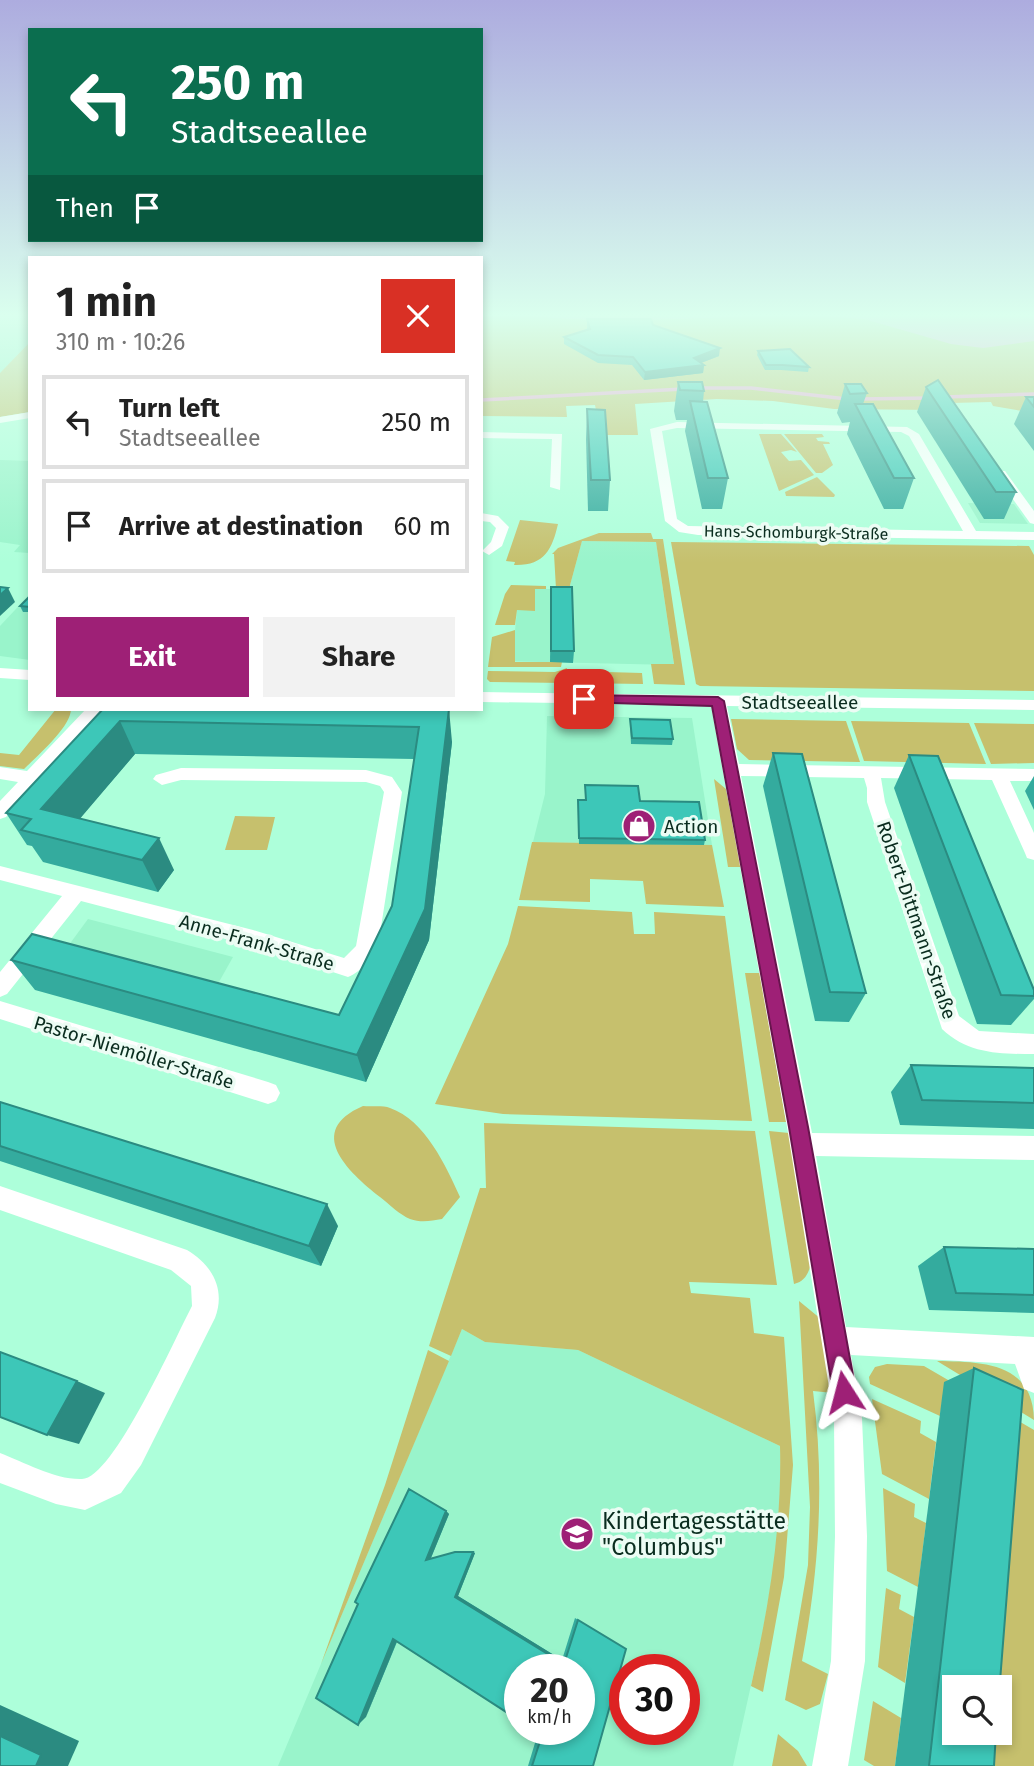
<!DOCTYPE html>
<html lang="en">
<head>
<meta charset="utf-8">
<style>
  :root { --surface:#fff; --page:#f2f2f2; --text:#222; --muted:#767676; --line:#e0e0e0; --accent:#9e2076 }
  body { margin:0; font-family:"Fira Sans",sans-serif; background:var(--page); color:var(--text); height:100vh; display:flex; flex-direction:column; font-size:26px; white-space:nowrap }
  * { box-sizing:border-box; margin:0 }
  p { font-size:23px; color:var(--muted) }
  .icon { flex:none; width:38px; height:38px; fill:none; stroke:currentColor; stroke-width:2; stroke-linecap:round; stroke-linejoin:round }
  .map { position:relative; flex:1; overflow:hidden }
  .panel { position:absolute; left:28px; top:256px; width:455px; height:455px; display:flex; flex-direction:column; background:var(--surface); border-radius:0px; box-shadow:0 4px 10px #0003 }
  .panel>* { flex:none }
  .banner { position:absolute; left:28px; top:28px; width:455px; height:214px; border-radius:0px; box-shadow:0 4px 10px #0003; background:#0b6e4f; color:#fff; overflow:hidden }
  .fabs { position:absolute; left:942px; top:1675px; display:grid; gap:14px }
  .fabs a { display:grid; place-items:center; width:70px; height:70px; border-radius:0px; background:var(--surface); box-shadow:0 4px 10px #0003; font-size:35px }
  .speed { position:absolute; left:504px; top:1654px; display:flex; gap:14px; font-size:35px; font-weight:700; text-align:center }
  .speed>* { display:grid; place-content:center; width:91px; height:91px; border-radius:50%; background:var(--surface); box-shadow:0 4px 10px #0003; line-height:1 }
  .speed small { font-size:18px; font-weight:400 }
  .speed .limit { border:10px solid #d22; background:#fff; color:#111 }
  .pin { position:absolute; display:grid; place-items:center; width:60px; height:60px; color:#fff; margin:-30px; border-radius:14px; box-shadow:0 4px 10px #0006 }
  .me { position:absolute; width:77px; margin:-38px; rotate:351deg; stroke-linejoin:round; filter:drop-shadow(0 0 5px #0008) }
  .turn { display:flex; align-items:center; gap:24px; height:147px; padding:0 28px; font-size:32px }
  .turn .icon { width:91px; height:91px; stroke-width:2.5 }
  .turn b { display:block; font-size:49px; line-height:60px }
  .then { display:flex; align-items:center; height:66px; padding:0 28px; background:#0003; gap:14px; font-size:26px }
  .round { display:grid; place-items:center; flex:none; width:74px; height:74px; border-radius:0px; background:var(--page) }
  .head { display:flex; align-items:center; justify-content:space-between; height:119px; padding:0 28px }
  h1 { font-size:42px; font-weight:700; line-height:52px }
  .action { display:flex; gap:14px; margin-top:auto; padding:14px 28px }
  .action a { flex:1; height:80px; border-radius:0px; background:var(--accent); color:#fff; font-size:28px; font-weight:700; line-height:80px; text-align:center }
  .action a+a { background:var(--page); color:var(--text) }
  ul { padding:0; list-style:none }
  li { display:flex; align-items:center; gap:21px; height:94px; margin:0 14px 10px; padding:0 14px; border:4px solid var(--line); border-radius:0px }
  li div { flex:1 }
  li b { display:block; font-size:26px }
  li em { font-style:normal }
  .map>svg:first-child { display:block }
  .built { fill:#99f4cb; fill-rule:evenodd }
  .green { fill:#c6c06d }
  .water { fill:#f6a0d2 }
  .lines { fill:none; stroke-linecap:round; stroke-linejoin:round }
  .stream { stroke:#f6a0d2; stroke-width:3.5 }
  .minor { fill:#fff; fill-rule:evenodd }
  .wall { fill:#34ab9e }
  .shaded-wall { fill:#2b8b81 }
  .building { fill:#3dc7b8; stroke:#2b8b81; stroke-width:2 }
  .route { fill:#9e2076; stroke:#67154d; stroke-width:2 }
  .labels { text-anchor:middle; stroke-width:7; stroke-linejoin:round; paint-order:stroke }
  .far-street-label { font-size:16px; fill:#0a2d1f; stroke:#ecfcf4 }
  .street-label { font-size:19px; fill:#0a2d1f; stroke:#ecfcf4 }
  .poi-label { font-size:19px; fill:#0a2d1f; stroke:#ecfcf4; text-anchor:start }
  .near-poi-label { font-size:23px; fill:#0a2d1f; stroke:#ecfcf4; text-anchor:start }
</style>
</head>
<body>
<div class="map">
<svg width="1034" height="1766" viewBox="0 0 1034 1766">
  <rect width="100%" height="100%" fill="#adffda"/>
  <g class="built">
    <path d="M0,316h30v26l-30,31z"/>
    <path d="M0,460l30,1v92l-16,-1 6,-7 -20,-3z"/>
    <path d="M968,503l46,1 14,20 -48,-1z"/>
    <path d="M582,541l74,1 18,123 -181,-4 22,-30 2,-21 18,-21h34z"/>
    <path d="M30,594v66l-30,-4v-30z"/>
    <path d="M547,716l145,2 20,127 -179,-3 12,-48z"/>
    <path d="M88,919l145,38 -27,48 -151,-41z"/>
    <path d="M462,1329l23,13 93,8 202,96v68l-4,41 -14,81 -29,130h-455zM520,1670h59v59h-59zM625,1670h59v59h-59z"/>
  </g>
  <g class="green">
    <path d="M481,316h553v97l-41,-7 -2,-4 -40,1 -12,7 -105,-1 -61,-8 -56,-2 -82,5 3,31h-31l-1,-9h-7l-4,-21 -29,1 1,11 -86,-1z"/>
    <path d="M30,342v70l-30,5v-44z"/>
    <path d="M759,434h22l16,18 -6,-2 -10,2 8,9 12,-1 13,15 -35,16z"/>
    <path d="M784,434h38l2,3 -8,1 2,3 11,1 1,2h-7l10,21 -11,8h-6z"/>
    <path d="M817,477l18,18 -1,2 -48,-1 -1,-4z"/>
    <path d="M520,520l38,4c-6,26 -14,42 -44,41l1,-3 -9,-1z"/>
    <path d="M599,533h52l2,6h10l22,146 -31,-1 -3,-20h23l-18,-122 -74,-1 -13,48h-13l-2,-35h-2l6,-6z"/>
    <path d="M671,542l358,4 5,9v136l-334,-5 -4,-2z"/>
    <path d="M511,585l35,1v3h-11v22l-18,-1 -2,15h-20l10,-31z"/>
    <path d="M515,630v32h47l-1,5h-73l4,-30z"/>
    <path d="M567,668l-1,15 -76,-1 -3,-3 1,-8 67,1z"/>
    <path d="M572,671l70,2 1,11 -68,-1 -3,-3z"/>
    <path d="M56,709h15c0,18 -34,47 -47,60l-24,-3v-13l19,2z"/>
    <path d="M731,719l115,2 14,41 -111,-2 -12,-11z"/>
    <path d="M851,721l118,2 17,41 -122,-3z"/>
    <path d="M974,723l60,1v39l-43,1z"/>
    <path d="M714,779l12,10 16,78h-14z"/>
    <path d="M235,816l40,1 -8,33h-42z"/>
    <path d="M532,842l180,3 12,62 -78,-3 -3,-23 -53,-2v23l-71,-2z"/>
    <path d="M518,906l114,6 2,22h21l-1,-22 71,4 27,205 -249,-7 -68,-10 73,-160z"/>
    <path d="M745,973h15l26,149h-17z"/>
    <path d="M363,1106c8,1 20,-1 27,2 35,12 56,58 70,89l-18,22c-11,2 -21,4 -32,0 -10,-4 -21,-15 -30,-22 -33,-26 -75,-66 -17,-91z"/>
    <path d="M484,1123l271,8 22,154 -88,-3 2,11 59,5 4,35 30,4 9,128 -9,112 -21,115 -12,-6c18,-80 31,-159 29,-240l-202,-96 -93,-8 -23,-13 -11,27 -22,-10 51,-158h6z"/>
    <path d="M769,1131l20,2 23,127c-3,12 -6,21 -18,24z"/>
    <path d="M799,1301l22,18 12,74 -20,-2c12,91 6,180 -11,270l26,13 -8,30 -14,6 -21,-10 23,-135 2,-58z"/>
    <path d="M428,1350l21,11 -128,303 64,-179z"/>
    <path d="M937,1361c43,1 96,0 97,59z"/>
    <path d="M887,1364l37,2 110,64v336h-80l4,-33 41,-1v-45l-54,-305 -5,34 -70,-32 -1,-7 6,-10z"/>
    <path d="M872,1399l49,22 -1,12 16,9 -7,57 -47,-25z"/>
    <path d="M883,1488l32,16 -1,13 12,6 -8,64 -31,-16z"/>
    <path d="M886,1588l15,7 -2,14 15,8 -9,66 -27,-16z"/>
    <path d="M873,1701l28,17 -6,48h-21l-10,-6z"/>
    <path d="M778,1734l20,17 9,15h-35z"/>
  </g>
  <g class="water">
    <path d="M515,316h261l-163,5z"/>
    <path d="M815,316h219v25l-51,7 -32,-4 -87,-25z"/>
  </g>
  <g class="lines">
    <g class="stream">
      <path d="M697,388h54l96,11"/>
      <path d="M945,397l89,-3"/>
      <path d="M858,399l73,-1"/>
      <path d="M481,400l202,-11"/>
    </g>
    <g class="minor">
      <path d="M30,412v6l-30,5v-6z"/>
      <path d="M677,422l230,5 12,7 57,97 58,1v8l-336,-5 -19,-3 -14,-11 -15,-92zM677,428l224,4 8,4 54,95 -275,-5 -11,-7 -15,-88z"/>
      <path d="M481,432l81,2 -2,56 -10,-3 2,-48 -71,-1z"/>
      <path d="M997,471h8l29,40v13l-4,-1 -35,-49z"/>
      <path d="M481,513l17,3 11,11 -7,19 -13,9 -7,-4 9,-9 5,-14 -6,-6 -9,-1z"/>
      <path d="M0,668l30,2v10l-30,-2z"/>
      <path d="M481,692l553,8v10l-307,-4 12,58 295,5v12h-24l24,52v27l-7,-2 -2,-5 -33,-73 -111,-2 4,24 74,214 20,15 55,3v20c-34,0 -66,0 -92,-25l-75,-227v-14l-3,-10 -123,-2 71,357 222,3v24l-218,-4 30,171 188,10v56l-10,-4 -9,-25 -164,-9 11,63 5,118 -2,125 -17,105h-36l19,-105 4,-125 -1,-118 -47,-291 -76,-422 -230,-3z"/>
      <path d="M86,709h17l-97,108 -6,2v-18l18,-19 -18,-3v-12l27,4z"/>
      <path d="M181,768l185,2 26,7 10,15 -23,148c-7,14 -15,31 -31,37l-95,-31 -172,-45 -74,93 -7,3v-25l62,-76 -62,-16v-14l253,64 91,28 12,-12 28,-154 -4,-6 -14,-4 -185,-2 -19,5 -9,-6 3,-4z"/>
      <path d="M0,1001l268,81 8,3 4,8 -4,8 -8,3 -268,-85z"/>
      <path d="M0,1186l187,64c25,15 39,39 28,68l-74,147 -20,28 -36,17 -29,-6 -56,-21v-30c24,9 55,27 82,26 31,0 94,-143 110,-173l-1,-20 -20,-16 -171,-60z"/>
    </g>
  </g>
  <g class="wall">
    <path d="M587,319l66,6 66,31 -18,7 3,2 -1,8 -59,7 -12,-15 -34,-2 -34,-19v-7l23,-8z"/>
    <path d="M758,351l51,16 -1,5 -27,-2h-16l-8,-15z"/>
    <path d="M678,382l26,9 -1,11 25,76 -6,31h-20l-17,-78 2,-11h-11l-2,-9z"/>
    <path d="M845,384l22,9 -4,11 51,74 -11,31h-19l-37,-75 3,-12 -8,1 -5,-10z"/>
    <path d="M926,387l90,105 -12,27h-20l-67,-107z"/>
    <path d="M1026,397h8v54l-20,-27z"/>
    <path d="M587,409l23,71 -2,31h-20l-2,-72z"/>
    <path d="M551,587l23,64 -1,12 -23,-1z"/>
    <path d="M30,596v16h-7l-3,-6z"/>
    <path d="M103,709h310l39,33 -23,198 -63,142 -331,-92 -24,-30 328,55 53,-109 22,-147 -279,-5 -55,64 94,52 -16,22 -115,-30 -11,-16 -5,-1 -21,-32z"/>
    <path d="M630,719l43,20 -1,6 -41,-1z"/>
    <path d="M773,753l93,240 -17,29 -34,-1 -52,-235z"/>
    <path d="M909,755l125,235v9l-23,26 -34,-1 -83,-236z"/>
    <path d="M1034,776v34l-9,-19z"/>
    <path d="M585,785l55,16 65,39 -1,5 -125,-1 -1,-44h7z"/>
    <path d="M911,1065l123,3v61l-134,-4 -9,-33z"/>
    <path d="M0,1102l338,124 -17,40 -321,-105z"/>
    <path d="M944,1247l90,2v64l-105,-3 -11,-44z"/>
    <path d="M974,1368l20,398h-99l49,-384z"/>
    <path d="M446,1511l3,3 -18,44 42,-6 2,1 -17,43 104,64 13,-42 51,31 -33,117h-65l10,-33 -141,-91 -31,75z"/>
  </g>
  <g class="shaded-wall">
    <path d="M720,348l-1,8 -26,10 1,-8z"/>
    <path d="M704,365l-1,8 -59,7 1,-8z"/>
    <path d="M481,534l1,31 -1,3z"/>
    <path d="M8,588l7,14 -15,14v-21z"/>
    <path d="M449,709l3,33 -23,198 -63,142 -9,-27z"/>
    <path d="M120,721l15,33 -74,87 -20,-32z"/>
    <path d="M159,838l15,32 -16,22 -16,-32z"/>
    <path d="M327,1204l11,22 -17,40 -12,-20z"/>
    <path d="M77,1381l28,12 -26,51 -32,-9z"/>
    <path d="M446,1511l3,3 -19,46h-4z"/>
    <path d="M473,1552l2,1 -17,43 104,64 2,4 -109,-67z"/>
    <path d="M399,1636l-33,81 -8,8 35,-86z"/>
    <path d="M0,1705l79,36 -11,25h-32l-36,-30z"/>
  </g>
  <g class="building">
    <path d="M587,319h64l2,6 67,23 -26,10 10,7 -59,7 -12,-15 -35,-2 -34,-18 26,-8z"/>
    <path d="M790,349l19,18 -27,-2h-16l-8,-14z"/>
    <path d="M938,380l78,112h-20l-70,-105z"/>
    <path d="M678,382h24l2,9 -24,-1z"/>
    <path d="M845,384h16l6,9 -17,1z"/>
    <path d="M1026,397h8v10z"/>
    <path d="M690,401l17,1 21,76h-20z"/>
    <path d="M855,404h18l41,74h-20z"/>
    <path d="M587,409l18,1 5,70h-19z"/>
    <path d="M0,587l8,1 -8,7z"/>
    <path d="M551,587h21l2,64h-23z"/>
    <path d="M30,596v11l-10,-1z"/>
    <path d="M103,709h346l-24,200 -68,146 -346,-95 21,-26 307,81 53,-109 27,-179 -299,-6 -79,88 118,29 -17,22 -121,-30 10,-11 -25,-6z"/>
    <path d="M630,719l40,1 3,19 -41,-1z"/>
    <path d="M773,753l29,1 64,239 -36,-1z"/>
    <path d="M909,755l29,1 96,234v6l-33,-1z"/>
    <path d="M585,785l53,1 2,15 59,1 6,38 -126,-2 -1,-38h8z"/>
    <path d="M911,1065l123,3v35l-112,-3z"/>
    <path d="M0,1102l327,102 -18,42 -309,-100z"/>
    <path d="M944,1247l90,2v46l-78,-2z"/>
    <path d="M0,1352l77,29 -30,54 -47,-18z"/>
    <path d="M974,1368l49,22 -24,304v-7h-45v45h42l-2,34h-65z"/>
    <path d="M409,1489l37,22 -20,49 29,-8h18l-18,45 109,67 14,-44 48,29 -33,117h-61l10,-31 -9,-6h46v-59h-59v51l-127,-82 -35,86 -42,-27 42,-94 -3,-2z"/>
    <path d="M0,1736l41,19 -5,11h-36z"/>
  </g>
  <linearGradient id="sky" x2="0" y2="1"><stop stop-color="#adacdf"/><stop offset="0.56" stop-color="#daffee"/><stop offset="1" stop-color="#daffee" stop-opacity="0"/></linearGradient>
  <rect width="1034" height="563" fill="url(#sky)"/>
  <path class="route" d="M584,695l134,2 6,4 84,426 48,265 -3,8 -9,4 -8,-4 -3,-8 -44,-265 -77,-421 -133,-4 -2,-3z"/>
  <defs>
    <symbol id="shop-disc" viewBox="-11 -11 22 22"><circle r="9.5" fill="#9e2076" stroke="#ecfcf4"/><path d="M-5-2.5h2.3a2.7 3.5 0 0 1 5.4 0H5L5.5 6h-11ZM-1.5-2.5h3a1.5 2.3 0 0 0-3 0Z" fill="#fff"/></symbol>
    <symbol id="school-disc" viewBox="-11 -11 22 22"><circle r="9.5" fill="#9e2076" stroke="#ecfcf4"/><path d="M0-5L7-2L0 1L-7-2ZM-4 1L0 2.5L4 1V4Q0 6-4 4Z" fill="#fff"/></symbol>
  </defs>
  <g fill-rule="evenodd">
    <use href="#shop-disc" x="620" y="807" width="38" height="38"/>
    <use href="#school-disc" x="558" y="1515" width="38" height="38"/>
  </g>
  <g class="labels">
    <g class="far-street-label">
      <text transform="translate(796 532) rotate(1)" y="6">Hans-Schomburgk-Straße</text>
    </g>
    <g class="street-label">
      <text x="800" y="709">Stadtseeallee</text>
      <text transform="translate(917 920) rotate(71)" y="7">Robert-Dittmann-Straße</text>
      <text transform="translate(257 942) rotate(16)" y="7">Anne-Frank-Straße</text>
      <text transform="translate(134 1052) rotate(17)" y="7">Pastor-Niemöller-Straße</text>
    </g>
    <g class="poi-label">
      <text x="664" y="833">Action</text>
    </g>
    <g class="near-poi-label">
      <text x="602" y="1529">Kindertagesstätte<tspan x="602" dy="26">"Columbus"</tspan></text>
    </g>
  </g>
</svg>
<div class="fabs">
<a><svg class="icon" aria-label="search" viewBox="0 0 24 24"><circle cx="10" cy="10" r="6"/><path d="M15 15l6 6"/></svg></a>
</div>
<div class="speed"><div>20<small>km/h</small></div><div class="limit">30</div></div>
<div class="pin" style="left:584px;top:699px;background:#d93025"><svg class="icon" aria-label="arrive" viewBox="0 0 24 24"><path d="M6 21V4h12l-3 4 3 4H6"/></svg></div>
<svg class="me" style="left:844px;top:1392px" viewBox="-20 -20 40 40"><path d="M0-17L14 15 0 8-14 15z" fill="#9e2076" stroke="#fff" stroke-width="4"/></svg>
<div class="banner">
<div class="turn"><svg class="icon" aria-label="left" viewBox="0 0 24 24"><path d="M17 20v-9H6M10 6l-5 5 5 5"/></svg><div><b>250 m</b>Stadtseeallee</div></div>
<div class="then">Then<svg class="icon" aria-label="arrive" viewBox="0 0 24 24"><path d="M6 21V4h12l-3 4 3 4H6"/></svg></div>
</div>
<section class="panel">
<div class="head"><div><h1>1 min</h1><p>310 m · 10:26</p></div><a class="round" style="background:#d93025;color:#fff"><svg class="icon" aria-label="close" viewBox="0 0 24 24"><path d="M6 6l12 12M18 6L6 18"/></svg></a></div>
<ul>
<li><svg class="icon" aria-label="left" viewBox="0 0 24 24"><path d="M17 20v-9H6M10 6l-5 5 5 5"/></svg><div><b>Turn left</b><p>Stadtseeallee</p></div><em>250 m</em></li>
<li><svg class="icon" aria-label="arrive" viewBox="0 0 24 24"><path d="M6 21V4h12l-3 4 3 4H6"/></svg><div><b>Arrive at destination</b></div><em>60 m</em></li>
</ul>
<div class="action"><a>Exit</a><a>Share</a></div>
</section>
</div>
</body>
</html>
